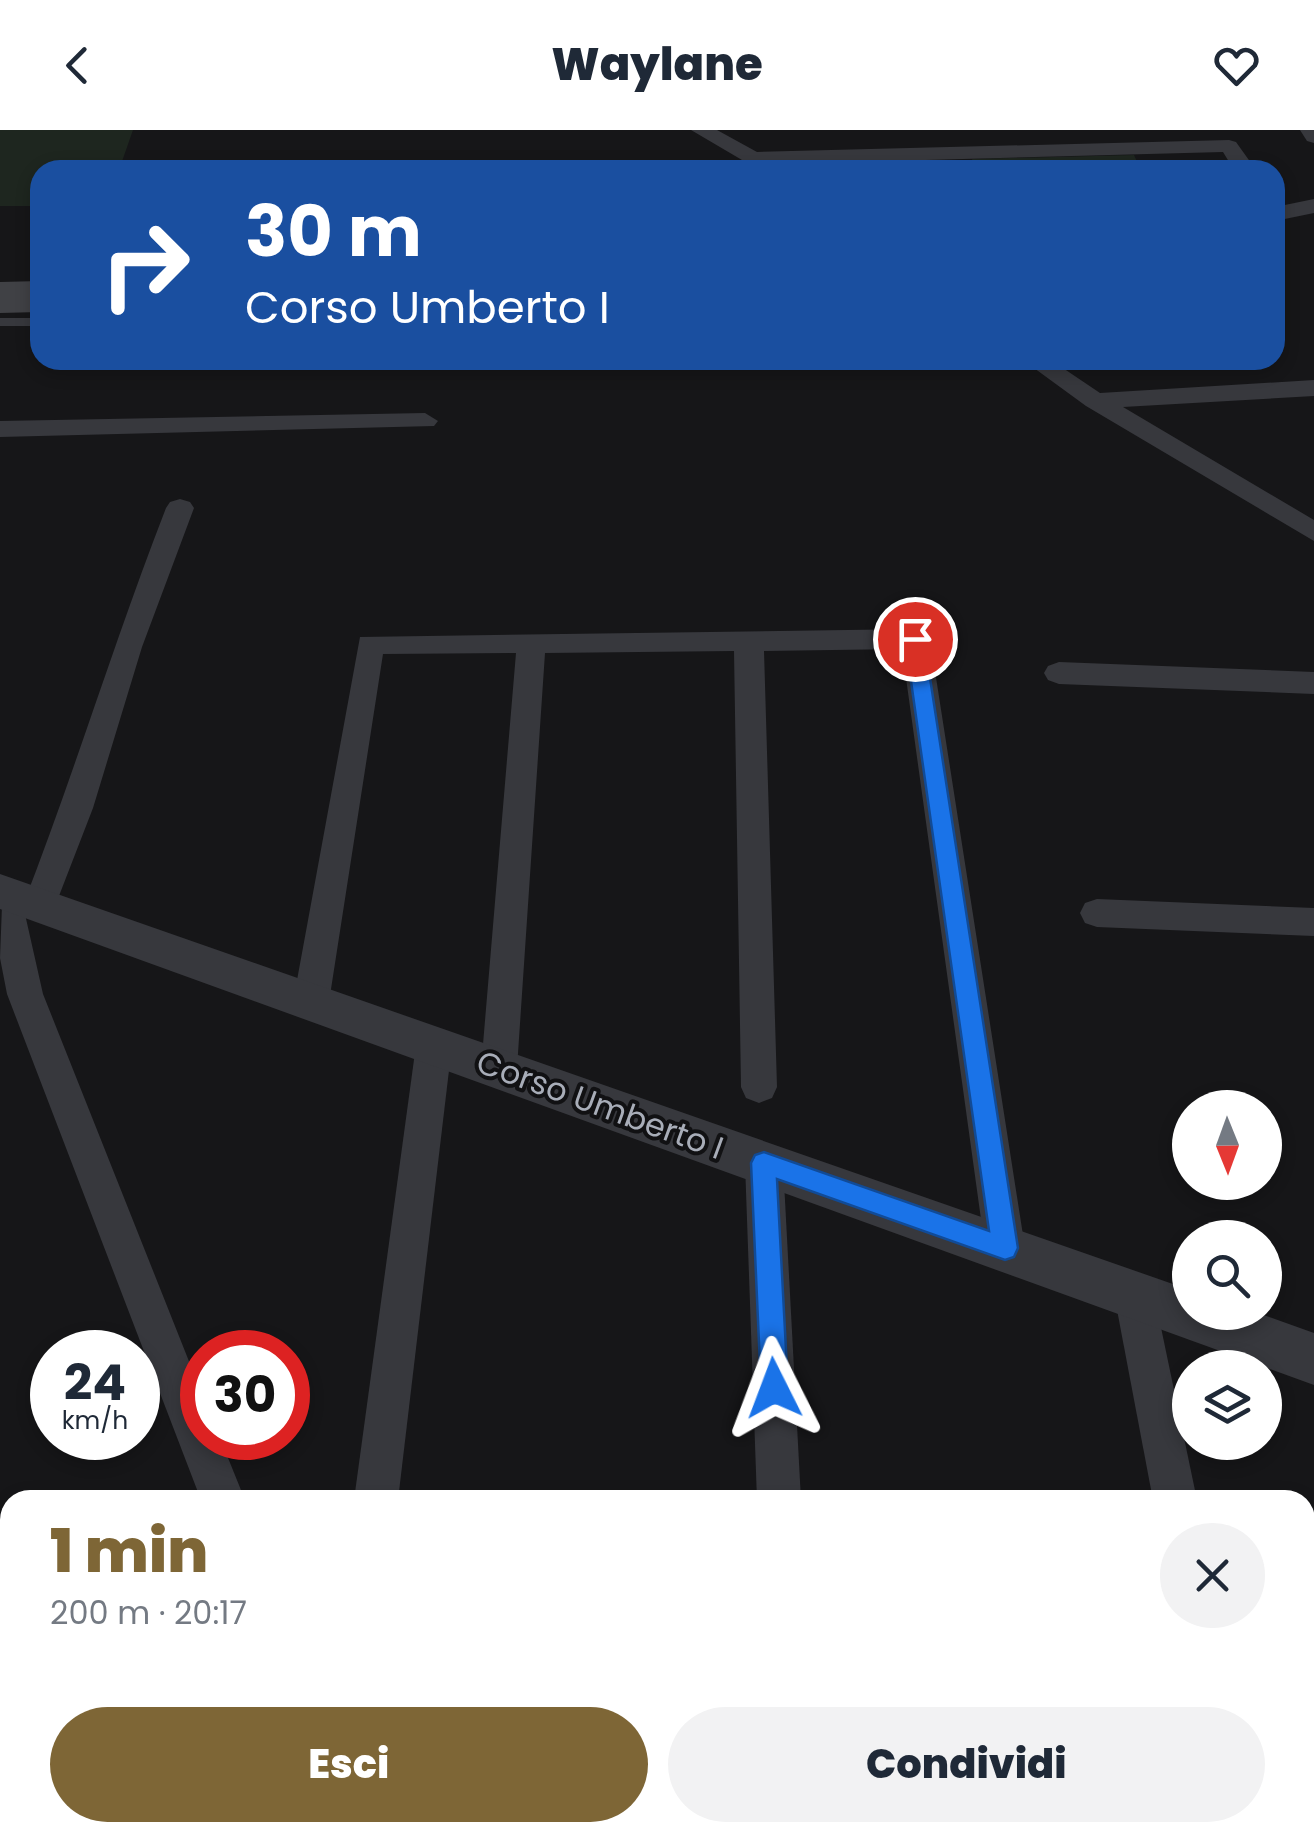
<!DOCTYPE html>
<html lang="it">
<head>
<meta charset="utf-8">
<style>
  :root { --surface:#fff; --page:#f2f2f3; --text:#1f2937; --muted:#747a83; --accent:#7e6636 }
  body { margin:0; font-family:Poppins,sans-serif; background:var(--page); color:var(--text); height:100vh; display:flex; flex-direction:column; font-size:38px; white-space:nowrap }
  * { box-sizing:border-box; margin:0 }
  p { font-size:32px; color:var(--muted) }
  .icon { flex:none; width:55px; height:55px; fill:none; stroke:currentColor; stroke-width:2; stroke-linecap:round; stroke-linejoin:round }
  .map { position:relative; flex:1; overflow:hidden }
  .panel { position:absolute; left:0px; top:1360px; width:1315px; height:352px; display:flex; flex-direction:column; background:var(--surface); border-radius:30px 30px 0 0; box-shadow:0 5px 15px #0003 }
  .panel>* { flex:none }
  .guide { position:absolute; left:30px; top:30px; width:1255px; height:210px; border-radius:30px; box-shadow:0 5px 15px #0003; background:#1a4fa0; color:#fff; overflow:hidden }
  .needle { width:65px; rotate:179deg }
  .controls { position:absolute; left:1172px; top:960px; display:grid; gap:20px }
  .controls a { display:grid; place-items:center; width:110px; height:110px; border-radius:50%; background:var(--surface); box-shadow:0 5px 15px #0003; font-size:50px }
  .speed { position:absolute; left:30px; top:1200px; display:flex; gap:20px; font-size:50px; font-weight:700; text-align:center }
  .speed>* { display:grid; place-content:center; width:130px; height:130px; border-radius:50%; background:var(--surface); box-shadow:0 5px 15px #0003; line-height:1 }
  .speed small { font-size:25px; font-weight:400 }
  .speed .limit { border:15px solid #d22; background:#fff; color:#111 }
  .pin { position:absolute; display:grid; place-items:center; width:85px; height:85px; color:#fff; margin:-42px; border:5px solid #fff; border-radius:50%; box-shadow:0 2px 10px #0007 }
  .me { position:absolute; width:110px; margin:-55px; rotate:357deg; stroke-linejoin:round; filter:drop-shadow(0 0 8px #0008) }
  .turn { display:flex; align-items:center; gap:35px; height:210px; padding:0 50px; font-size:45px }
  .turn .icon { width:130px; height:130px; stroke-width:2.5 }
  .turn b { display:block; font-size:70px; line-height:85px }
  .round { display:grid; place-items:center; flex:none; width:105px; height:105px; border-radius:52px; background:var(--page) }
  .head { display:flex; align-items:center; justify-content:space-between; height:170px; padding:0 50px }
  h1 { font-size:60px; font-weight:800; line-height:75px; color:var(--accent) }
  .button { display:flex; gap:20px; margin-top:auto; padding:20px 50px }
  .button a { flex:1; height:115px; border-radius:60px; background:var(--accent); color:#fff; font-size:40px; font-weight:800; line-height:115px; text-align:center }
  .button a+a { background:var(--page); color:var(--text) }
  header { display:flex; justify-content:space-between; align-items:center; height:130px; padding:0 50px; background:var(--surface); font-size:45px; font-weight:800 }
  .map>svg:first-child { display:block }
  .green { fill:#1e261f }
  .building { fill:#404145 }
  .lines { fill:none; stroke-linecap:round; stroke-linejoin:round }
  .service { fill:#37383d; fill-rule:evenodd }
  .minor { fill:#37383d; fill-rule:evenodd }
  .tertiary { fill:#37383d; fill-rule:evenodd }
  .route { fill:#1a73e8; stroke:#114b97; stroke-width:2.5 }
  .labels { text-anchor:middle; stroke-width:8; stroke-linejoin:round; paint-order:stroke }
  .street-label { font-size:32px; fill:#a8adb8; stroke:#111113 }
</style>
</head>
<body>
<header><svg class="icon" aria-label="back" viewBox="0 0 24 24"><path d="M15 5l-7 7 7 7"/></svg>Waylane<svg class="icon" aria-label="heart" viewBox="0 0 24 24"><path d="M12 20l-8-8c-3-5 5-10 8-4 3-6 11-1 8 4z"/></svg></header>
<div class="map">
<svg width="1314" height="1711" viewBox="0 0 1314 1711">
  <rect width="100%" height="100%" fill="#161618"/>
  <g class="green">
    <path d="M0,0h133l-14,40h-79v36h-40z"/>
    <path d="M1134,25l7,15h-165l-4,-11z"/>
  </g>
  <path class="building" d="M40,151v31l-40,1v-31z"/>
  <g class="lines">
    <rect class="service" x="0" y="188" width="40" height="8"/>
    <g class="minor">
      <path d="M691,0h26l40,22 472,-12 7,2 20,28h-22l-11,-18 -444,12 4,6h-24z"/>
      <path d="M1300,0h14v13l-7,-2z"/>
      <path d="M1314,69v14l-39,8v-14z"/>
      <path d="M1023,230h28l49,33 214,-13v16l-191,11 191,113v21l-228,-135z"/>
      <path d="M425,283l13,8 -4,5 -434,11v-16z"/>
      <path d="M180,369l10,3 4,6 -52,139 -49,161 -41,106 -12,4 -12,-4 -5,-9c51,-131 92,-266 143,-397l4,-6z"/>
      <path d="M915,499l10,3 5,7 95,609 -6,13 -14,5 -14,-5 -6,-13 -83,-599 -138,2 13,436 -5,11 -13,5 -13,-5 -5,-11 -7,-436 -189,2 -28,415 -5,11 -13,5 -13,-5 -5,-11 35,-415 -133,1 -54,348 -6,10 -12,5 -12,-5 -6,-10 67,-365z"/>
      <path d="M1059,532l255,10v22l-255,-10 -11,-4 -4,-7 4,-7z"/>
      <path d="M3,749l12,4 5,9 23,102 159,400v44h18l25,62h-44l-194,-506 -7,-36z"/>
      <path d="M1097,769l217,9v28l-217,-9 -12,-4 -5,-10 5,-10z"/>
      <path d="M434,900l13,4 5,11 -54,455h-44l62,-455 5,-11z"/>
      <path d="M764,1016l13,5 6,12 18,337h-44l-12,-337 6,-12z"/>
      <path d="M1134,1145l14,6 6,13 43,206h-44l-39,-206 6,-13z"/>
      <path d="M0,1662h10v40h18l-28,8z"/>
      <path d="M333,1702h49l4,9h-50z"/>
      <rect x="770" y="1702" width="50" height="9"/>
      <path d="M1217,1702h49l2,9h-50z"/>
    </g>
    <path class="tertiary" d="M0,744l1190,416v22h65l59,21v52l-1314,-476z"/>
  </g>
  <path class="route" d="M915,502l9,7 94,609 -4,9 -9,3 -228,-81 11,209 -4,9 -10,4 -9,-4 -4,-9 -10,-225 4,-8 9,-3 225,79 -84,-592z"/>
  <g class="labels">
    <g class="street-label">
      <text transform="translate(600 975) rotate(20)" y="11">Corso Umberto I</text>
    </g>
  </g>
</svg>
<div class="controls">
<a><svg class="needle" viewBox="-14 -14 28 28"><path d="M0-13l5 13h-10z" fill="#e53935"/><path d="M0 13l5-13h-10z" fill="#747a83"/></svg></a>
<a><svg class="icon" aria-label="search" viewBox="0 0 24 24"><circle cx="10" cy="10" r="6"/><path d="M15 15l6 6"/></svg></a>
<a><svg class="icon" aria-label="layers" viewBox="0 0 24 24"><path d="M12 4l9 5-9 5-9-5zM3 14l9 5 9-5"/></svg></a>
</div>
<div class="speed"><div>24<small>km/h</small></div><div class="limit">30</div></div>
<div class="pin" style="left:915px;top:509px;background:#d93025"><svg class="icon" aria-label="arrive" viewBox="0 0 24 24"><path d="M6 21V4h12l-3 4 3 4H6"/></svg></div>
<svg class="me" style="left:774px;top:1258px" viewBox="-20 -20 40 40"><path d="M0-17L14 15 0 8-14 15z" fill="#1a73e8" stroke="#fff" stroke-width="4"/></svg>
<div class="guide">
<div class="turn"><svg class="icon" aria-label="right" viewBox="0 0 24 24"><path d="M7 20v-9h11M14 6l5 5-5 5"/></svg><div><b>30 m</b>Corso Umberto I</div></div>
</div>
<section class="panel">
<div class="head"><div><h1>1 min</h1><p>200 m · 20:17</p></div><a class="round"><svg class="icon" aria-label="close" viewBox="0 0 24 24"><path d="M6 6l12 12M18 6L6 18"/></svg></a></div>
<div class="button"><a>Esci</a><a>Condividi</a></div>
</section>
</div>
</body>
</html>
